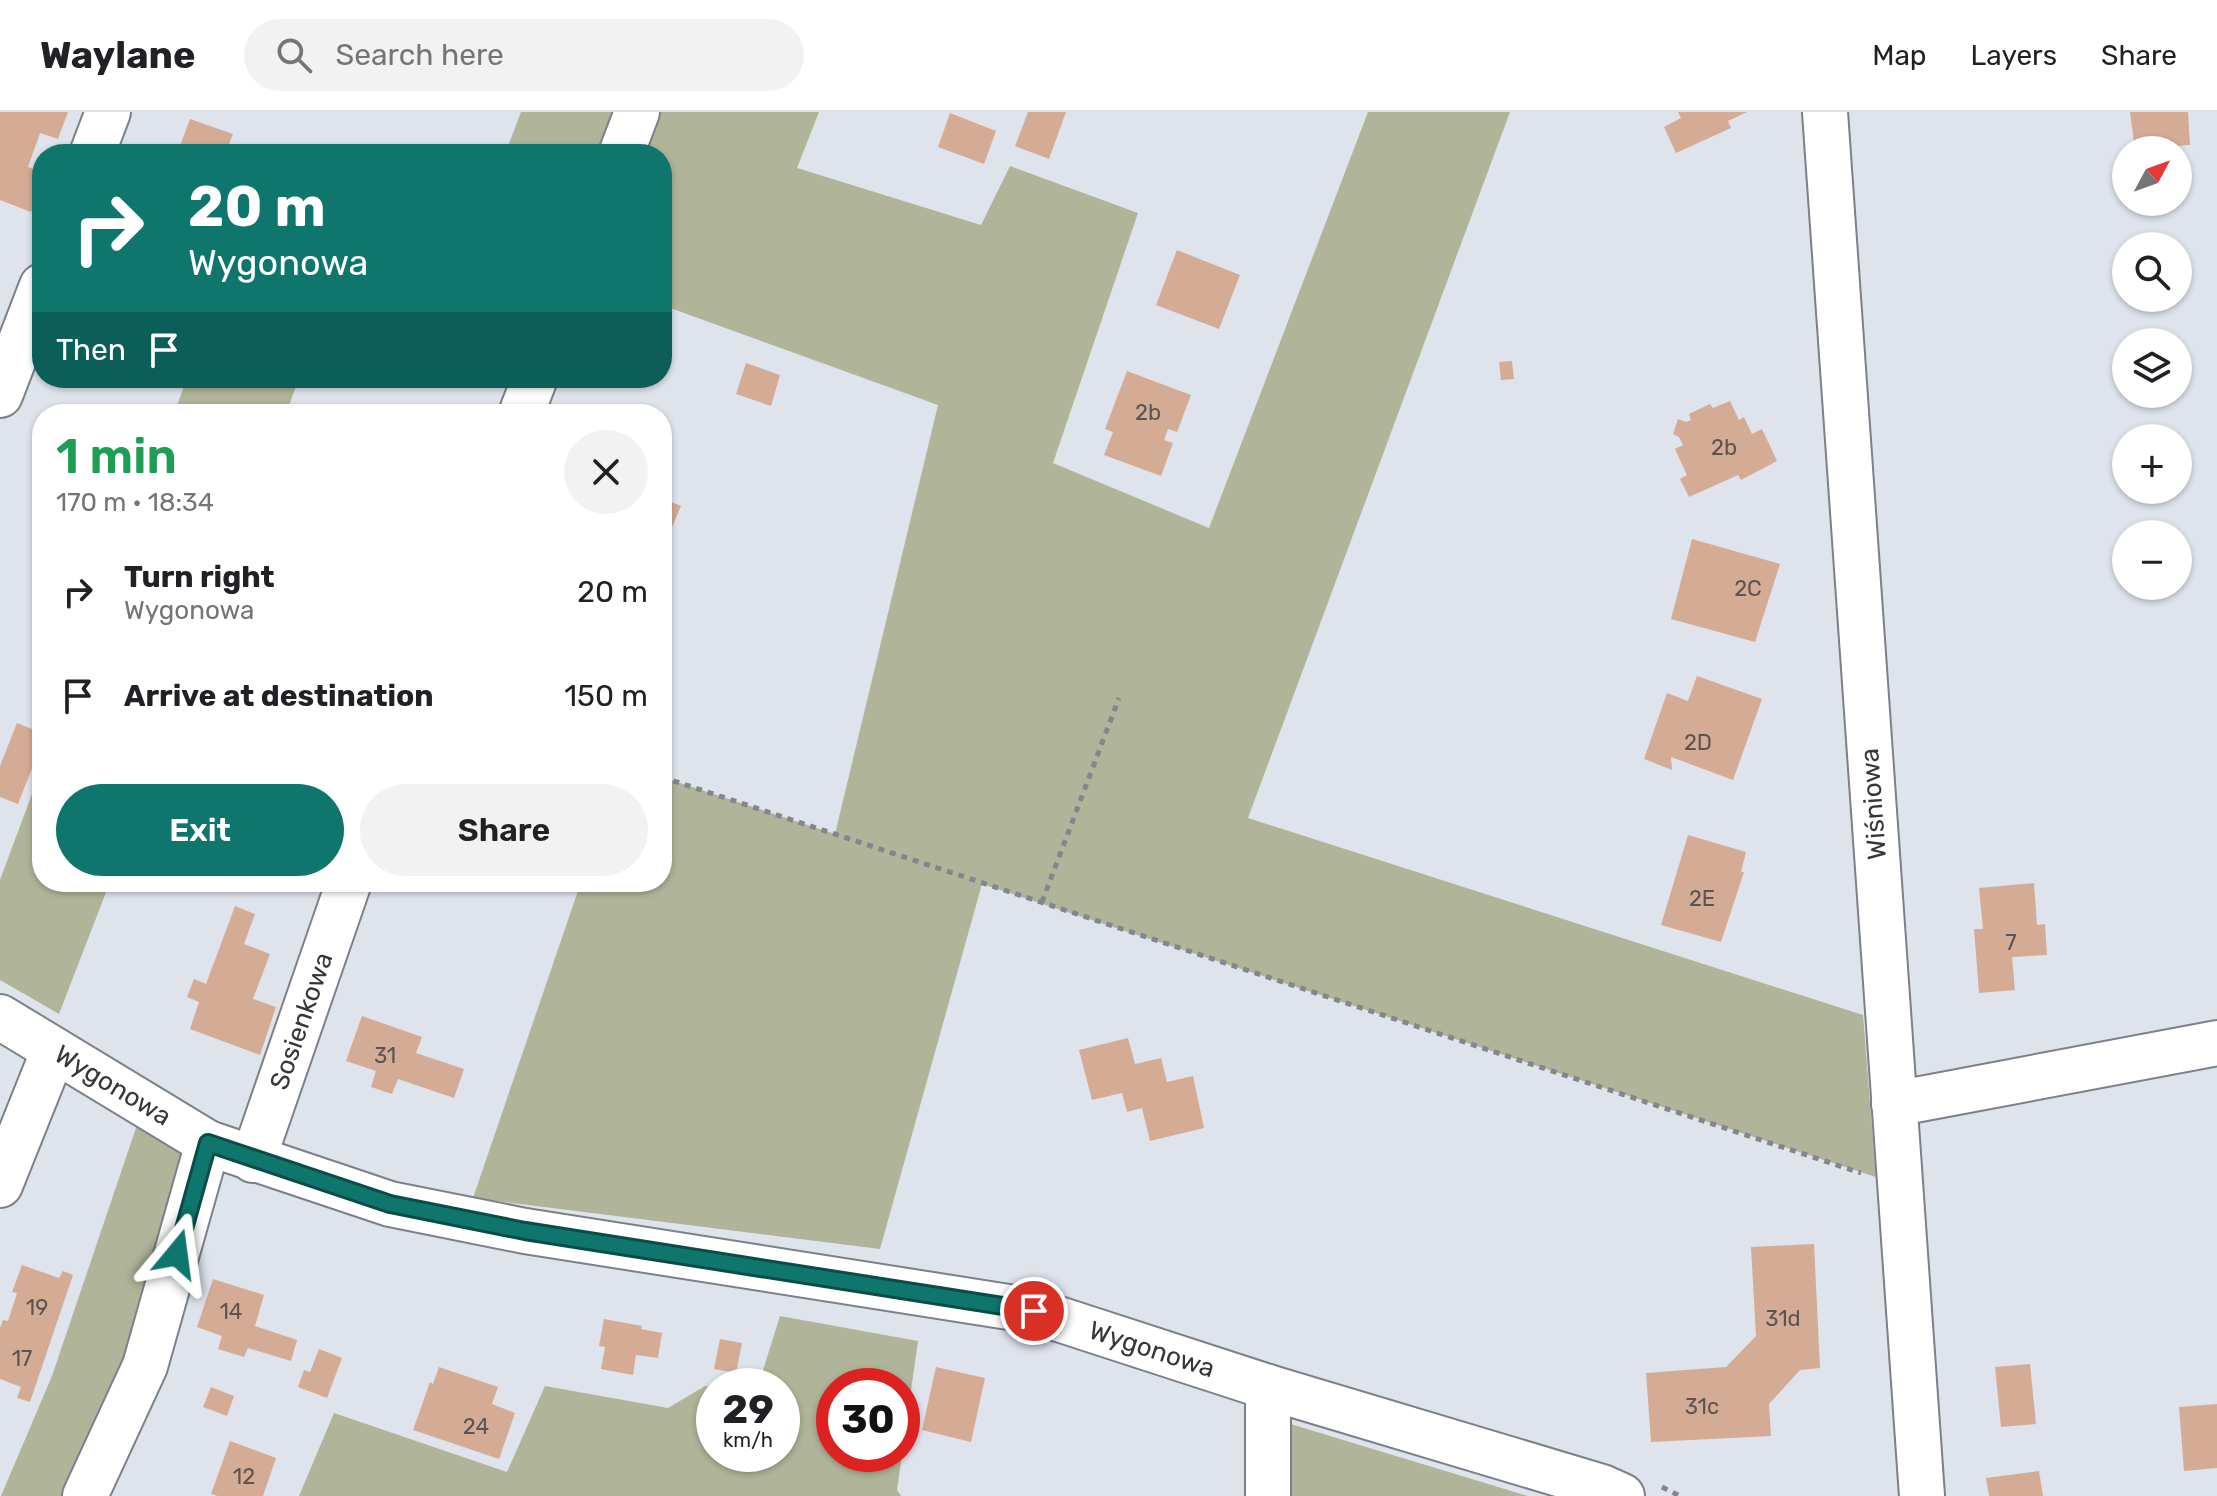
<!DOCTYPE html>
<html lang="en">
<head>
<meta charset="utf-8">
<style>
  :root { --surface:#fff; --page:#f2f2f2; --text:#202124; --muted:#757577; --line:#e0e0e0; --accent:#0f766e }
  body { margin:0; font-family:Rubik,sans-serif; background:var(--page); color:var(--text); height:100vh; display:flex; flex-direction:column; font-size:30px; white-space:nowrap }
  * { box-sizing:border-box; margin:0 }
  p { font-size:26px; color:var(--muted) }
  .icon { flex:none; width:44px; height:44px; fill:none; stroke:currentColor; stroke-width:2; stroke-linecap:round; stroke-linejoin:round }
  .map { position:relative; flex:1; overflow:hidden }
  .drawer { position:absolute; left:32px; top:292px; width:640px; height:488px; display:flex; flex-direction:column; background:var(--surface); border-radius:32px; box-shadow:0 2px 6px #0004 }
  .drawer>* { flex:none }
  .banner { position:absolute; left:32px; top:32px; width:640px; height:244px; border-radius:32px; box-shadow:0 2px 6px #0004; background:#0f766e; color:#fff; overflow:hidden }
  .needle { width:52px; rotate:49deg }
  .tools { position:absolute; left:2112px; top:24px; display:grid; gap:16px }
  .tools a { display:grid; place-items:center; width:80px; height:80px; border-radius:50%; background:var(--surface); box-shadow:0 2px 6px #0004; font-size:40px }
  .speed { position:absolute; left:696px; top:1256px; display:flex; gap:16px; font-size:40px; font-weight:700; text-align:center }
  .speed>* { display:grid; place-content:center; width:104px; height:104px; border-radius:50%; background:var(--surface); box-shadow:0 2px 6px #0004; line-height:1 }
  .speed small { font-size:20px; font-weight:400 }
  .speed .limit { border:12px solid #d22; background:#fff; color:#111 }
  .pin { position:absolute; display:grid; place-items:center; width:68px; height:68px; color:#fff; margin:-34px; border:4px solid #fff; border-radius:50%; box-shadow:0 2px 8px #0007 }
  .me { position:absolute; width:88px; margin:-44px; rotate:16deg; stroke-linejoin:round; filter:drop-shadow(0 0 6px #0008) }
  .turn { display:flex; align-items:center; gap:28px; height:168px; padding:0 24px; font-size:36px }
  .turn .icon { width:104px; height:104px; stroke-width:2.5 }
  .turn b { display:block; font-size:56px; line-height:68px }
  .then { display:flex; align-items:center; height:76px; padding:0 24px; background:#0003; gap:16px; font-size:30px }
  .round { display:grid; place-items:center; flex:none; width:84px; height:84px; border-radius:42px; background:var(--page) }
  .headline { display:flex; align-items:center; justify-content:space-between; height:136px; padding:0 24px }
  h1 { font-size:48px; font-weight:600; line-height:60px; color:#1e9e55 }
  .cta { display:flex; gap:16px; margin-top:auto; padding:16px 24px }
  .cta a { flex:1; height:92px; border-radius:48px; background:var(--accent); color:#fff; font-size:32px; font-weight:600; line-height:92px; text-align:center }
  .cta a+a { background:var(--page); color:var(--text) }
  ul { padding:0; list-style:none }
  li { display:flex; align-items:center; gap:24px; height:104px; padding:0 24px }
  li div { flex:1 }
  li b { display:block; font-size:30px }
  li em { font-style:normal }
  header { display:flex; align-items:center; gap:48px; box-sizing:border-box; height:112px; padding:0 40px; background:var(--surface); border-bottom:2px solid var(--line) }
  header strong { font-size:38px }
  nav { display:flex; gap:44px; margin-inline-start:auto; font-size:28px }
  .search { width:560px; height:72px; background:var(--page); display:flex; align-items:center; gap:20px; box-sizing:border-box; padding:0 28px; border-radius:44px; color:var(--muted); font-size:30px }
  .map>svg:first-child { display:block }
  .green { fill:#b0b599; fill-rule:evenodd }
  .building { fill:#d4ac96 }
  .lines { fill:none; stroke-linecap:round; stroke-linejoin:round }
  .minor-casing { stroke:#7c8088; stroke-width:48 }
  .path { stroke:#83868c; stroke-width:5; stroke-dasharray:6 6; stroke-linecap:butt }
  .minor { stroke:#fff; stroke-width:44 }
  .route-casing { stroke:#0a4d48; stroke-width:20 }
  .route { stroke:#0f766e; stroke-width:14 }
  .labels { text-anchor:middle; stroke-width:8; stroke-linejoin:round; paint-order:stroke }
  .number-label { font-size:22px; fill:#5d5451 }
  .street-label { font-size:26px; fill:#35373a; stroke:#fff }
</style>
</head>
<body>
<header>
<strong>Waylane</strong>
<div class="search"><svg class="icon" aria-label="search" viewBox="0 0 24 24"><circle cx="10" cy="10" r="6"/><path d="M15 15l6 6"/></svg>Search here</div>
<nav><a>Map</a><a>Layers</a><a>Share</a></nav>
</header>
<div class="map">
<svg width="2217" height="1384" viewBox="0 0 2217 1384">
  <rect width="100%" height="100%" fill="#dfe3ec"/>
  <g class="green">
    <path d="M521,0h103l-16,42h-103z"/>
    <path d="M654,0h165l-22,56 184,57 29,-59 128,47 -85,250 156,65 159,-416h142l-262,706 615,197 13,162 -894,-293 -102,365 -407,-51 108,-316h81v-105l173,57 103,-429 -276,-100v-151h-25z"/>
    <path d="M187,266h112l-13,36h-112z"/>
    <path d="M42,655v115h68l-51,132 -59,-34v-100z"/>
    <path d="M138,1010l54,29 -52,184 -71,161h-68l51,-120z"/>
    <path d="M780,1204l138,25 -21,149 4,6h-602l35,-83 173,59 38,-86 123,22 37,-22 9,1v67h68v-68h-24zM834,1274h68v68h-68z"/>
    <path d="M1284,1310l244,74h-244z"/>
  </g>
  <g class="building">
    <path d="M0,0h68l-10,27 -18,-6 -12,34 14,5v11l-11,29 -31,-12z"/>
    <path d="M1028,0h38l-17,47 -34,-13z"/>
    <path d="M1678,0h69l-19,9 3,7 -55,25 -12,-26 17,-9z"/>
    <path d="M2130,0h58l2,33 -55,4z"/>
    <path d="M950,1l46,18 -12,33 -46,-17z"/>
    <path d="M190,7l43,15 -8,20h-48z"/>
    <path d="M1177,138l63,25 -21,54 -63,-24z"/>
    <path d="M1512,249l2,18 -13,1 -2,-18z"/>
    <path d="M746,251l34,12 -9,31 -35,-12z"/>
    <path d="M1127,259l64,24 -14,37 -9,-3 -4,11 9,3 -12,33 -57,-21 9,-23 -8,-3z"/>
    <path d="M1730,289l9,19 5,-3 8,17 10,-5 15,32 -36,19 -3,-5 -49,22 -9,-18 7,-4 -12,-26 8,-4 -4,-8 -6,-3 5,-15 8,3 5,-2 -2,-6 21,-10 3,4z"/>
    <path d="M662,386l19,8 -11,26 -8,-4z"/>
    <path d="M1692,427l88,25 -25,78 -84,-23z"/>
    <path d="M1697,564l65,23 -29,81 -62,-23 1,13 -28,-11 23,-66 21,8z"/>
    <path d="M17,611l25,10v10l-24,61 -18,-7v-31z"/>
    <path d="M1688,723l58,17 -5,20h3l-23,70 -60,-17z"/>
    <path d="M2034,771l3,42 8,-1 2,31 -35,2 3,33 -36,3 -5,-64h9l-4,-41z"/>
    <path d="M235,794l20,8 -11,30 26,10 -17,45 23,8 -16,48 -70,-26 9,-27 -12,-5 7,-18 12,5z"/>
    <path d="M362,904l60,21 -6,16 48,16 -10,29 -56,-19 -6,15 -21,-7 5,-16 -30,-10z"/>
    <path d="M1128,926l7,26 26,-6 6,24 26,-6 11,52 -54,13 -8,-33 -15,4 -5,-19 -30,7 -13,-50z"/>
    <path d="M1814,1132l6,124 -20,2 -31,34 2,32 -120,6 -5,-69 80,-6 30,-31 -5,-89z"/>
    <path d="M22,1153l37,13 4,-7 10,4 -43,127 -13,-4 4,-11 -21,-8v-51l3,-8 5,1 9,-28 -5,-1z"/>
    <path d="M213,1167l51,16 -9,31 42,14 -6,21 -43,-13 -4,9 -26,-8 4,-13 -25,-9z"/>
    <path d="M604,1207l38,7 -1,3 21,4 -4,25 -22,-3 -3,20 -32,-6 4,-22 -6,-1z"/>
    <path d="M720,1227l22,4 -6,30 -22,-4z"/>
    <path d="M319,1237l23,9 -15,40 -29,-11 6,-17 6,2z"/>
    <path d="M2030,1252l6,60 -35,3 -6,-60z"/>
    <path d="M439,1255l59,20 -6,17 23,9 -16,46 -86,-29 17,-48 3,2z"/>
    <path d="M936,1255l49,11 -14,64 -49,-12z"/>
    <path d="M211,1275l23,9 -7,20 -24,-9z"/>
    <path d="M2217,1292v64l-33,3 -5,-64z"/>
    <path d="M230,1329l46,17 -13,38h-45l-7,-2z"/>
    <path d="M2039,1359l4,25h-54l-3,-18z"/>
  </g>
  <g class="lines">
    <defs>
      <g id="minor">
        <path d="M1825,0l97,1384"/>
        <path d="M92,42l16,-42"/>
        <path d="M621,42l16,-42"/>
        <path d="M0,283l42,-109"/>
        <path d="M521,302l14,-36"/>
        <path d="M0,905l208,126 182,61 135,27 509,80 234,76 334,100 20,9"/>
        <path d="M1894,992l323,-61"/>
        <path d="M253,1048l96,-278"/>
        <path d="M0,1073l54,-135"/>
        <path d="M85,1384l60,-130 63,-223"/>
        <path d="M1268,1384v-109"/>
      </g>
    </defs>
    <use href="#minor" class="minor-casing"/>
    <g class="path">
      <path d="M662,665l1199,396"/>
      <path d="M1042,790l77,-204"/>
      <path d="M1662,1375l18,9"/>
    </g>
    <use href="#minor" class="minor"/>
  </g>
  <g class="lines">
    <defs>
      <path id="route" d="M177,1142l31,-111 182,61 135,27 509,80"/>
    </defs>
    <use href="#route" class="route-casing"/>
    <use href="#route" class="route"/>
  </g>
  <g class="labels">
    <g class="number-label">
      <text x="1148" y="308">2b</text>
      <text x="1724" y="343">2b</text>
      <text x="1748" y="484">2C</text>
      <text x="1698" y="638">2D</text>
      <text x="1702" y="794">2E</text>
      <text x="2011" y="838">7</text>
      <text x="385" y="951">31</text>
      <text x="37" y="1203">19</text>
      <text x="231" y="1207">14</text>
      <text x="1783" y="1214">31d</text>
      <text x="22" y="1254">17</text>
      <text x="1702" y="1302">31c</text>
      <text x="476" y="1322">24</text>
      <text x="244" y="1372">12</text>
    </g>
    <g class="street-label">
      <text transform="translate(1873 692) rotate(-94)" y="9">Wiśniowa</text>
      <text transform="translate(301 909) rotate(-71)" y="9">Sosienkowa</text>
      <text transform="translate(113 973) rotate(31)" y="9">Wygonowa</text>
      <text transform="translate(1152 1237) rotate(18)" y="9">Wygonowa</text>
    </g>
  </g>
</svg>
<div class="tools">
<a><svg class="needle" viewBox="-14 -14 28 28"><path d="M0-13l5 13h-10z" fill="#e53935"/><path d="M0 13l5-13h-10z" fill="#757577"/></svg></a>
<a><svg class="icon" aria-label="search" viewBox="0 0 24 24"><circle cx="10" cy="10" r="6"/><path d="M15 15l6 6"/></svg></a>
<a><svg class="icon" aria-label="layers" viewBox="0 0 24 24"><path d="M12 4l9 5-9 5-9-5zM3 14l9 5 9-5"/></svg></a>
<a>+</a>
<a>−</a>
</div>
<div class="speed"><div>29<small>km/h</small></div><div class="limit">30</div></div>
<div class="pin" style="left:1034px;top:1199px;background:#d93025"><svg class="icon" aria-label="arrive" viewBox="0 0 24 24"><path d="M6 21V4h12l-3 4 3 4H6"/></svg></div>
<svg class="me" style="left:177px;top:1142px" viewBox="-20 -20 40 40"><path d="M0-17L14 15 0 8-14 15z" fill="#0f766e" stroke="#fff" stroke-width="4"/></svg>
<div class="banner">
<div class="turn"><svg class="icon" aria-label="right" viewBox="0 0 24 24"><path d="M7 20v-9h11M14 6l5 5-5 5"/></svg><div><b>20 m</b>Wygonowa</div></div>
<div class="then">Then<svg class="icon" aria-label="arrive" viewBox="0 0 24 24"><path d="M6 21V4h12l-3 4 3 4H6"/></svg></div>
</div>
<section class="drawer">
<div class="headline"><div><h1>1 min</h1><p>170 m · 18:34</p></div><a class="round"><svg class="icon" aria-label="close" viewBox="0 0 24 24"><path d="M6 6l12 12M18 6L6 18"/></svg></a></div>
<ul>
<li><svg class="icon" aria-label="right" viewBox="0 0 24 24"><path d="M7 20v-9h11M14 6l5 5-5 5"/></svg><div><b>Turn right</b><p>Wygonowa</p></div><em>20 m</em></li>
<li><svg class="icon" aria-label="arrive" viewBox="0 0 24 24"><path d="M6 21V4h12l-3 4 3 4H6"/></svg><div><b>Arrive at destination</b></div><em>150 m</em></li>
</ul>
<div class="cta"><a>Exit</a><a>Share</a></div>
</section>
</div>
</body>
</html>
